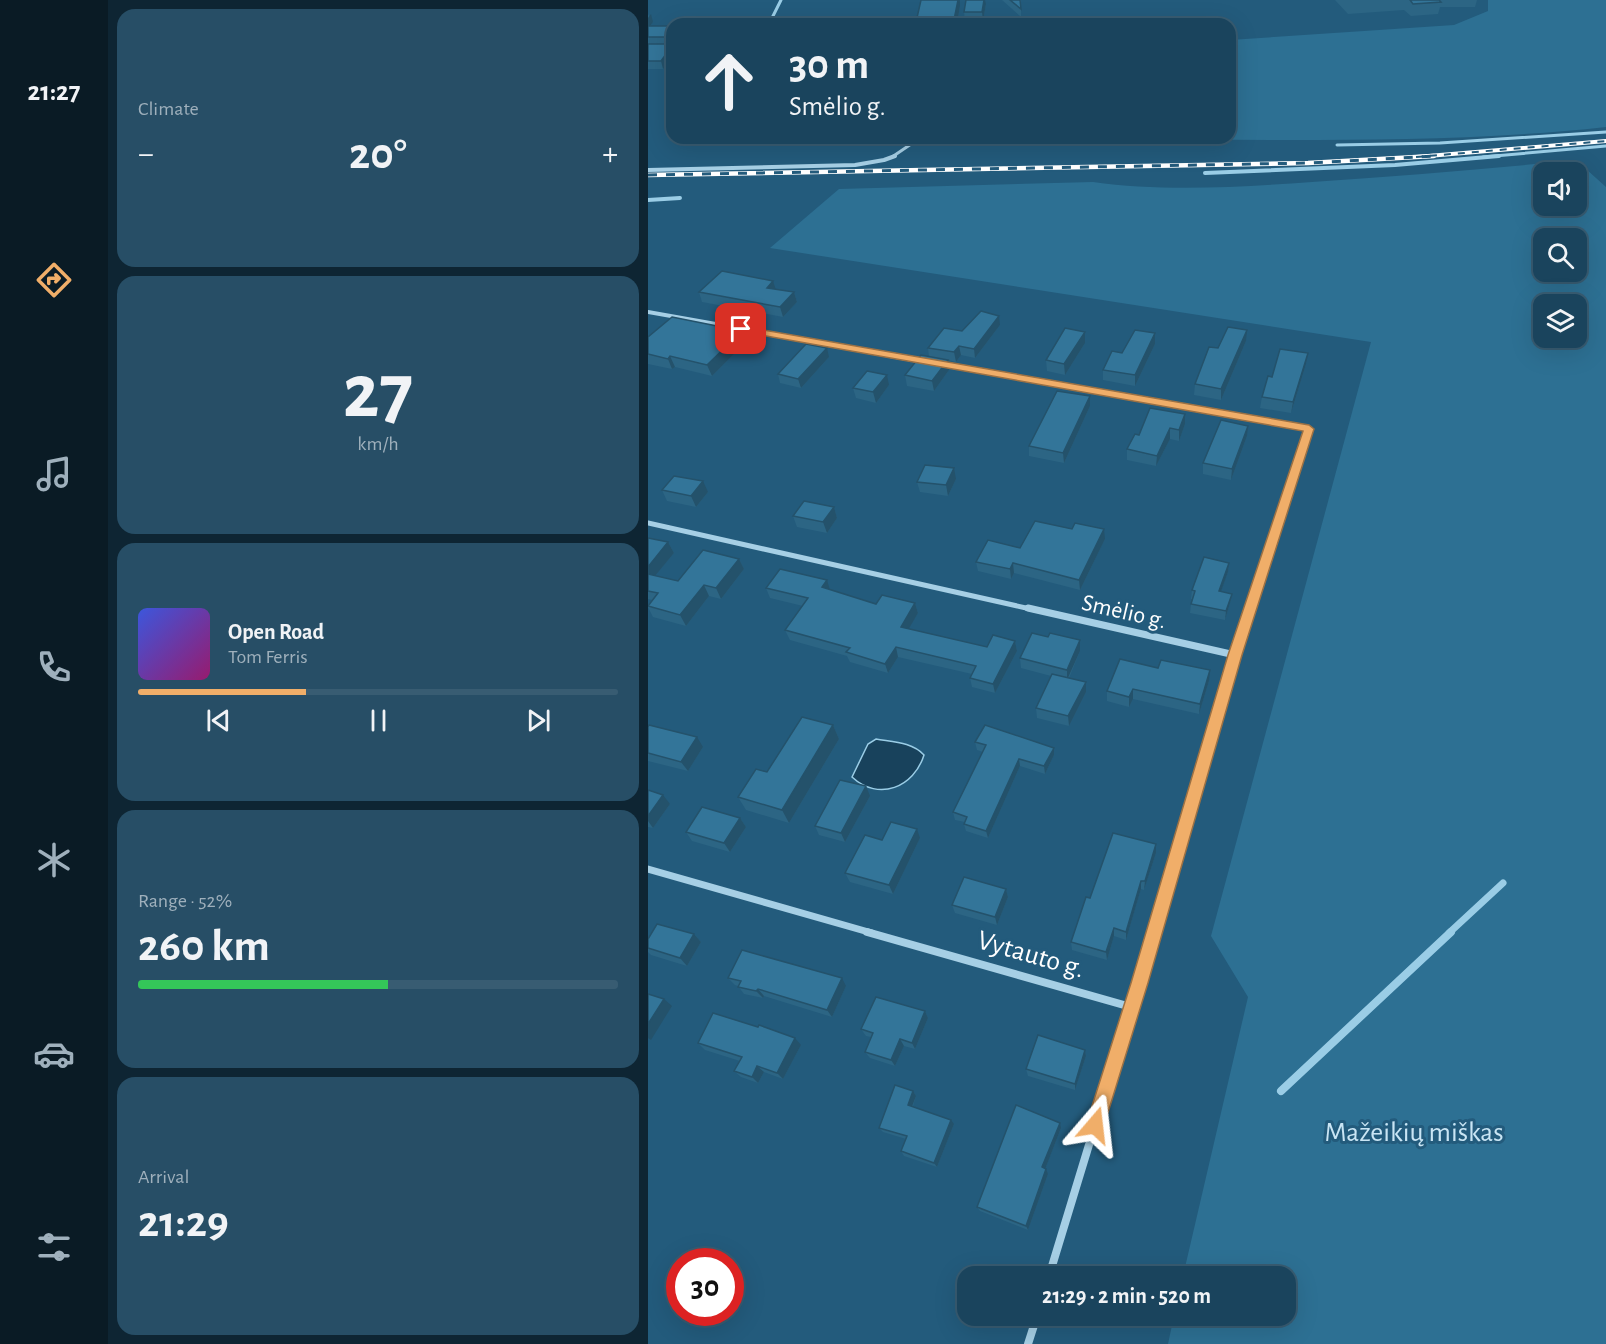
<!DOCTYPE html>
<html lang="en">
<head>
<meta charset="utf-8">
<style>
	:root { --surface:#1a445d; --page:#274e66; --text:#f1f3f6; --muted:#9fb0bc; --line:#385c72; --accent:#f0ae69 }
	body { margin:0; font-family:"Alegreya Sans",sans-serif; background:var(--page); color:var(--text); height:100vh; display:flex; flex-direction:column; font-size:22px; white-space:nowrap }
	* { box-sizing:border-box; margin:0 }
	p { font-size:20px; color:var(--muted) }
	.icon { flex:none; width:33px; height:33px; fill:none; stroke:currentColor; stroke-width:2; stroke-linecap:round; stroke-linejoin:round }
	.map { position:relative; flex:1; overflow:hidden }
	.details { display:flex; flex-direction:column; gap:9px; padding:9px; background:#0e2533; width:540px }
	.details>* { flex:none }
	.top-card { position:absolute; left:18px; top:18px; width:570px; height:126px; border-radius:18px; box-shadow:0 6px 24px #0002,0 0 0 2px var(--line); background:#1a445d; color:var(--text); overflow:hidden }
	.tools { position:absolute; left:885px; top:162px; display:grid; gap:12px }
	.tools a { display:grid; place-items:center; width:54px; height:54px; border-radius:12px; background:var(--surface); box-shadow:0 6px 24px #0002,0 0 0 2px var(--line); font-size:30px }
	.speed { position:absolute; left:18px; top:1248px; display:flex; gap:12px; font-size:30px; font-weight:700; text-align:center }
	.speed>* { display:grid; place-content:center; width:78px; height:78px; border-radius:50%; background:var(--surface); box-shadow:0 6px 24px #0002,0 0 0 2px var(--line); line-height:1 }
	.speed .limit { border:9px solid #d22; background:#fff; color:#111 }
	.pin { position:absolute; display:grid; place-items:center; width:51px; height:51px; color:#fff; margin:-26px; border-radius:12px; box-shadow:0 3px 9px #0006 }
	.me { position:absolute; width:66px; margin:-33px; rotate:17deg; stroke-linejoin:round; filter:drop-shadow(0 0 4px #0008) }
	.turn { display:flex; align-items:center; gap:21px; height:126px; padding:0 24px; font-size:27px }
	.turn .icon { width:78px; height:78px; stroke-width:2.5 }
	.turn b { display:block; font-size:42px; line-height:51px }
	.big { font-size:45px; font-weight:700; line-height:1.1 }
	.details .tile { flex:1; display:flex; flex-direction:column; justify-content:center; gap:9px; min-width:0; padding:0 21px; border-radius:18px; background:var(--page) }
	.details .dial { align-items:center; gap:0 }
	.dial b { font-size:78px; line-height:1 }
	.song { display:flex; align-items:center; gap:18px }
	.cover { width:72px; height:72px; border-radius:9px; background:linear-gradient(135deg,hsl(230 70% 55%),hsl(320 70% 35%)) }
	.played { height:6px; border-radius:3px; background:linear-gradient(90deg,var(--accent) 35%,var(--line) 35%) }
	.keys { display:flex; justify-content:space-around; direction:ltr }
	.heat { display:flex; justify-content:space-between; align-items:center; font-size:33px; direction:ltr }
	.charge { height:9px; border-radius:4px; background:linear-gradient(90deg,#34c759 52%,var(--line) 0) }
	.trip { position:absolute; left:309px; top:1266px; width:339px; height:60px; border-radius:18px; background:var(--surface); box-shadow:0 6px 24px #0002,0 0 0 2px var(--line); font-weight:700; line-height:60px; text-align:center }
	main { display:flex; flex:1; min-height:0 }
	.menu { display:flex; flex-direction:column; width:108px; justify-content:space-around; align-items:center; background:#0a1b25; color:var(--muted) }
	.menu .icon { width:42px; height:42px }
	.menu .active { color:var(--accent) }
	.menu b { font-size:27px; color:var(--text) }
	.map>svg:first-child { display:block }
	.green { fill:#2d7093; fill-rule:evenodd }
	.water { fill:#18425c; stroke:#9acde6; stroke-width:1.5 }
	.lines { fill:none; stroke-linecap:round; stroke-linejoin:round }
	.stream-far3 { stroke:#9acde6; stroke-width:3 }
	.stream-far2 { stroke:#9acde6; stroke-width:4 }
	.stream-far1 { stroke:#9acde6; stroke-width:7 }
	.stream { stroke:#9acde6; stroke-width:8 }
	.minor-far4 { stroke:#a6cfe5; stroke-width:3 }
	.minor-far3 { stroke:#a6cfe5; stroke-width:4 }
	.minor-far2 { stroke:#a6cfe5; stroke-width:5 }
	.minor-far1 { stroke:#a6cfe5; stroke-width:7 }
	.minor { stroke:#a6cfe5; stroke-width:8 }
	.rail-far1-casing { stroke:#fff; stroke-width:4 }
	.rail-casing { stroke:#fff; stroke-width:4.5 }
	.rail-far1 { stroke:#235b7c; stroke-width:2; stroke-dasharray:7; stroke-linecap:butt }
	.rail { stroke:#235b7c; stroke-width:3; stroke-dasharray:9; stroke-linecap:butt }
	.wall { fill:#2c6584 }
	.shaded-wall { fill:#24526b }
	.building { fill:#337599; stroke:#24526b; stroke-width:1.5 }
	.route { fill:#f0ae69; stroke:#9c7144; stroke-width:1.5 }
	.labels { text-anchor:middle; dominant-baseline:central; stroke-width:6; stroke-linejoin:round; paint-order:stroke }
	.street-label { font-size:24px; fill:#fff; stroke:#235b7c }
	.near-street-label { font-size:28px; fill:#fff; stroke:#235b7c }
	.near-park-label { font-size:28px; fill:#c9e5f4; stroke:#235b7c }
</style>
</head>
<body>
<main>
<nav class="menu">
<b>21:27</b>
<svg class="icon active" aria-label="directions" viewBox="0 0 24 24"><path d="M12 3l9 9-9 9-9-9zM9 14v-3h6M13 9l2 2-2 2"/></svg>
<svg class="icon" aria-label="music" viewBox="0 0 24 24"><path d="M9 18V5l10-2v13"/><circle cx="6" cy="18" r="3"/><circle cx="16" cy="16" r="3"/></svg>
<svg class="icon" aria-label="phone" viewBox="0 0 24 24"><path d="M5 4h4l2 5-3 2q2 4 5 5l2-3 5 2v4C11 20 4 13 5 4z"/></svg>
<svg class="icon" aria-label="climate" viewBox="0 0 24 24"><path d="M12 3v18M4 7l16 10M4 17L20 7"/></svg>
<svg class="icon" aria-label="car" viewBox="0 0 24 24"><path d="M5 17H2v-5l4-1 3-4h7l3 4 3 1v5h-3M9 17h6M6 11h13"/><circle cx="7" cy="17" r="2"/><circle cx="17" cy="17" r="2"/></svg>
<svg class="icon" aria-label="filters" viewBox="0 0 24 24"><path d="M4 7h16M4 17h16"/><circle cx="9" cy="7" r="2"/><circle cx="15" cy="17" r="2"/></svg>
</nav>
<section class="details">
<div class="tile"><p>Climate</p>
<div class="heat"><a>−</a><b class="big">20°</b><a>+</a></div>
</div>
<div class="tile dial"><b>27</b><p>km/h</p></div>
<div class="tile">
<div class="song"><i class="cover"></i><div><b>Open Road</b><p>Tom Ferris</p></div></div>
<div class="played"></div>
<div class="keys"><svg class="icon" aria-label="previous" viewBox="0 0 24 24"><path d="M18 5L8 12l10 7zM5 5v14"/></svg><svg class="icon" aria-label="pause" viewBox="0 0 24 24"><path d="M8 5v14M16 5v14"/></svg><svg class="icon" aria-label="next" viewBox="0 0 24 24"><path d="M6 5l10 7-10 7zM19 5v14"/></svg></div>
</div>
<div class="tile"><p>Range · 52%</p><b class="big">260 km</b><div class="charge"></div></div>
<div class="tile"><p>Arrival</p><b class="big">21:29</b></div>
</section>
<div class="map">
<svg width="958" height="1344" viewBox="0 0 958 1344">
	<rect width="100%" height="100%" fill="#235b7c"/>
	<g class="green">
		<path d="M840,0H958V127C804,144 647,139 493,140L491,138H582V40L806,25L840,11Z"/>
		<path d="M928,160L958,187V1344H520L526,1316H638V1276H535L600,997L563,936L723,342L122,248L191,189L445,182C515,192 593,187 664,182C752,176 840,169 928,160ZM896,172H928V206H896ZM896,238H928V272H896ZM896,304H928V338H896Z"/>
	</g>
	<path class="water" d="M228,739C245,742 264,742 276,755C266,787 231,802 204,777L220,744Z"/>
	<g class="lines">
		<g class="stream-far3">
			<path d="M121,24L133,0"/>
			<path d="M689,145L792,143L958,132"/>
			<path d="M835,157L958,146"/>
		</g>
		<g class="stream-far2">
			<path d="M557,173L747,165L851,156"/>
			<path d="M0,200L32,198"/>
		</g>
		<path class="stream-far1" d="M801,933L855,883"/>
		<path class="stream" d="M633,1091L803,932"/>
		<path class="minor-far4" d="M244,157L272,138"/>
		<g class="minor-far3">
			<path d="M0,170L207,165L236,160L247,156"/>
			<path d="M0,312L248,356"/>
		</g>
		<g class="minor-far2">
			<path d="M239,355L274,361"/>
			<path d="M293,364L661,429L602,610"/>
			<path d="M0,523L387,610"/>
		</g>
		<g class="minor-far1">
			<path d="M380,608L587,655L505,933"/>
			<path d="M587,655L602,608"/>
			<path d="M0,869L224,933"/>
		</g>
		<g class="minor">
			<path d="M219,932L483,1007L401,1276"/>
			<path d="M483,1007L505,932"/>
			<path d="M380,1344L389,1316"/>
		</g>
		<g class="rail-far1-casing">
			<path id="rail-far1" d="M768,157L958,141"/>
		</g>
		<g class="rail-casing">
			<path id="rail" d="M0,175L660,163L786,156"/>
		</g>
		<use href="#rail-far1" class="rail-far1"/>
		<use href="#rail" class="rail"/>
	</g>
	<g class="wall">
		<path d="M273,0H312V6L309,24H268V22Z"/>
		<path d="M354,0H373V17Z"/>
		<path d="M687,0H829L827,7H792L790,14L763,16L756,10L700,14Z"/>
		<path d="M338,4L335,21H317L316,12Z"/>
		<path d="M0,14L5,22L2,26H24V58L15,69H0Z"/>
		<path d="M128,289L146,292L149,302L135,317L54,302L51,292Z"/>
		<path d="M352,325L327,358L313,355L308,362L300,360L301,370L286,391L259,386L257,375L281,357L280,348L314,331Z"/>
		<path d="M0,337L98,342L64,376L27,367L24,369L0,364Z"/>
		<path d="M598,341L573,400L546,395L547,384L570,348Z"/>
		<path d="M437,343L417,375L399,371L398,360Z"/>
		<path d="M507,344L487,386L455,380V370L474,353Z"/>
		<path d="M660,353L658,364L643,413L612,408L614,397L624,377Z"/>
		<path d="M181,357L153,388L132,383L130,374Z"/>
		<path d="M241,385L228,403L208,398L205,388Z"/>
		<path d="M442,396V406L416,463L381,456V446Z"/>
		<path d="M537,424L531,441L522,439L508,466L479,460V449L491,435Z"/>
		<path d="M599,436L583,480L555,474V463Z"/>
		<path d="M308,479L300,496L272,492L269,482Z"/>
		<path d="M14,490L60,492L48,507L19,501Z"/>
		<path d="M186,507L189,518L179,533L149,527L145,516Z"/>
		<path d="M0,538L20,542L26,553L7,575L30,581L91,559L96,569L73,599L61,596L38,626L5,617L0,607V605L4,600L0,599Z"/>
		<path d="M457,539L432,590L366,573L363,579L330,571L328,562L372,548Z"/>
		<path d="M581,563L580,572L573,591L584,594L582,603L577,620L542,613L543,604L544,599H543L544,590Z"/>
		<path d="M118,588L182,590L228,604L267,603L270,613L260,629L339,647L367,641L369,651L347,693L324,687L322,678L324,674L250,657L240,673L202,662L199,656L142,640L137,630L155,606L122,598Z"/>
		<path d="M432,640V651L421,678L438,692L421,726L389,718L388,708L403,676L373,668L372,658Z"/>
		<path d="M510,668L561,681L551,714L485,699L481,707L459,701V691Z"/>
		<path d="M185,725L191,739L141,823L98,810L90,797L119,772Z"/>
		<path d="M0,727L55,747L40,771L0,761Z"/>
		<path d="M327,742L406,755L397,774L372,766L340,838L318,831L316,824L317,822L307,820L305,812L335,752L329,750Z"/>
		<path d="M0,790L22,804L5,828L0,827Z"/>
		<path d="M222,796L197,842L171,835L167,826Z"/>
		<path d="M92,818L98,827L82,852L44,841L38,832Z"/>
		<path d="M272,838L245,894L202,882L197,873L234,840Z"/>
		<path d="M508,853L496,890L493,889L478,940L466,936L459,960L424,950L423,942L442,898Z"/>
		<path d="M358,889L360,897L349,925L307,913L304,905Z"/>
		<path d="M46,934L53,942L39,966L3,955L0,952V948Z"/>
		<path d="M80,978L198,986L184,1017L116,996L115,998L96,994L90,986L87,985Z"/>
		<path d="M277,1011L280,1018L267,1049L256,1046L247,1066L222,1058L217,1052L223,1037L218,1036L213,1029Z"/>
		<path d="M50,1043L153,1045L135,1079L116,1072L110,1083L93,1077L86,1071L92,1061L57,1050Z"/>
		<path d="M437,1050L438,1056L427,1090L380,1076L378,1069Z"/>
		<path d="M265,1091L268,1096L265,1106L306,1124L289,1167L256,1156L253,1151L258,1139L235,1132L231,1128Z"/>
		<path d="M413,1128L397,1169L400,1174L380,1230L332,1211L329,1207Z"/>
	</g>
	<g class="shaded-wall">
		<path d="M310,0H312V6L309,24H306V20Z"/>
		<path d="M336,0H337L338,4L335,21L334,12Z"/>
		<path d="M3,14L5,22L0,29V18Z"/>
		<path d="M24,46V58L15,69L13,61Z"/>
		<path d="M125,281L128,290L119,288Z"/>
		<path d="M146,292L149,302L135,317L132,307Z"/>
		<path d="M351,316L352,325L327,358L326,349Z"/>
		<path d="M599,330L598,341L573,400V389Z"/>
		<path d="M94,331L98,342L64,376L59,365Z"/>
		<path d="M437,332V343L417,375L416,364Z"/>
		<path d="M507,333V344L487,386V375Z"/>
		<path d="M311,346L313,355L308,362L306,352Z"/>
		<path d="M179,348L181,357L153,388L150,379Z"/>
		<path d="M660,353L658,364L643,413L645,402Z"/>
		<path d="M22,356L27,367L24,369L20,359Z"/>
		<path d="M300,360L301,370L286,391L284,381Z"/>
		<path d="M239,375L241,385L228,403L225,392Z"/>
		<path d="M442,396V406L416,463L415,453Z"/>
		<path d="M537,414V424L531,441V430Z"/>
		<path d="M600,426L599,436L583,480L584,469Z"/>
		<path d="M522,428V439L508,466L509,456Z"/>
		<path d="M306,468L308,479L300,496L298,485Z"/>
		<path d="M55,481L60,492L48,507L43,496Z"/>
		<path d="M186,507L189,518L179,533L175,522Z"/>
		<path d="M456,529L457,539L432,590L431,580Z"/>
		<path d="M20,542L26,553L1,583L0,580V567Z"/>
		<path d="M91,559L96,569L73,599L68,588Z"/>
		<path d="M365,563L366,573L363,579L362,569Z"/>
		<path d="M581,563L580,572L570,600L571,591Z"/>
		<path d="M179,580L182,590L174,587Z"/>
		<path d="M56,585L61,596L38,626L32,615Z"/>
		<path d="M584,594L582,603L577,620L578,611Z"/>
		<path d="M267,603L270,613L256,637L253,627Z"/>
		<path d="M432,640V651L419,680V670Z"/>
		<path d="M367,641L369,651L347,693L345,684Z"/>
		<path d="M248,647L250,657L240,673L237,664Z"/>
		<path d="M562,670L561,681L551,714L552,704Z"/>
		<path d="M438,682V692L421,726L420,716Z"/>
		<path d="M485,689V699L481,707V697Z"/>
		<path d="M185,725L191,739L141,823L134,810Z"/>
		<path d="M49,737L55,747L40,771L33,762Z"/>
		<path d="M406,748V755L397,774L396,766Z"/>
		<path d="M371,759L372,766L340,838L338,831Z"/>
		<path d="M218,786L222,796L197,842L193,833Z"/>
		<path d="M15,795L22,804L5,828L0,821V816Z"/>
		<path d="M92,818L98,827L82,852L76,843Z"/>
		<path d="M269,829L272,838L245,894L241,885Z"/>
		<path d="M508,844V853L496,890L497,881Z"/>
		<path d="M493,881V889L478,940V932Z"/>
		<path d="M358,889L360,897L349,925L347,917Z"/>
		<path d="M466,928V936L459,960L458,952Z"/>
		<path d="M46,934L53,942L39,966L32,958Z"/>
		<path d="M194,978L198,986L184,1017L179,1010Z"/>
		<path d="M110,989L116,996L115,998L108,991Z"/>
		<path d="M16,999L24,1006L3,1040L0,1038V1024Z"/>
		<path d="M277,1011L280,1018L267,1049L264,1043Z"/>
		<path d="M147,1038L153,1045L135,1079L129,1073Z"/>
		<path d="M252,1039L256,1046L247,1066L243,1060Z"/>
		<path d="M437,1050L438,1056L427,1090V1084Z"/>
		<path d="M109,1066L116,1072L110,1083L104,1077Z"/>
		<path d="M265,1091L268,1096L263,1109L260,1105Z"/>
		<path d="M303,1120L306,1124L289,1167L286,1163Z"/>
		<path d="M412,1123L413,1128L396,1172L394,1167Z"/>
		<path d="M398,1169L400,1174L380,1230L378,1226Z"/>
	</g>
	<g class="building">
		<path d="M273,0H310L306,20H300V24H273V22H268Z"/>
		<path d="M318,0H336L334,12H316Z"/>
		<path d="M362,0H372L373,9Z"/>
		<path d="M762,0H791L793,2L765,4Z"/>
		<path d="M0,26H24V39L21,37H0Z"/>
		<path d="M24,40V46L13,61H0V44H21Z"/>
		<path d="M74,271L125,281L119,288L146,292L132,307L51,292Z"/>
		<path d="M333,311L351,316L326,349L311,346L306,352L280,348L296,328L314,331Z"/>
		<path d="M24,317L94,331L59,365L22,356L20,359L0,354V337Z"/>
		<path d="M580,327L599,330L573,389L547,384L561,347L570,348Z"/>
		<path d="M417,328L437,332L416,364L398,360Z"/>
		<path d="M487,330L507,333L487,375L455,370L464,351L474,353Z"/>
		<path d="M158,344L179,348L150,379L130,374Z"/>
		<path d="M632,349L660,353L645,402L614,397L620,376L624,377Z"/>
		<path d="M273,355L300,360L284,381L257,375Z"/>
		<path d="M219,371L239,375L225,392L205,388Z"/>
		<path d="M409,391L442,396L415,453L381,446Z"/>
		<path d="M502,408L537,414L531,430L522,428L509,456L479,449L487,434L491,435Z"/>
		<path d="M573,420L600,426L584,469L555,463Z"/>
		<path d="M277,465L306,468L298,485L269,482Z"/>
		<path d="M26,476L55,481L43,496L14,490Z"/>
		<path d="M156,501L186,507L175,522L145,516Z"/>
		<path d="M387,521L424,529L427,523L456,529L431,580L365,563L362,569L328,562L340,540L372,548Z"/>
		<path d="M0,538L20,542L0,567Z"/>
		<path d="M55,550L91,559L68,588L56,585L32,615L0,606L10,593L0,591V574L30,581Z"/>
		<path d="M556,557L581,563L571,591L584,594L578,611L543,604L547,591L544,590Z"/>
		<path d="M132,569L179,580L174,587L228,604L234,595L267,603L253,627L339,647L345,635L367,641L345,684L322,678L328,666L248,647L237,664L198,652L202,648L137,630L160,598L118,588Z"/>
		<path d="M384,633L400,637L402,633L432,640L419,670L372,658Z"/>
		<path d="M472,659L510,668L513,660L562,670L552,704L485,689L481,697L459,691Z"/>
		<path d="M404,674L438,682L420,716L388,708Z"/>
		<path d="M154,717L185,725L134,810L90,797L108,769L119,772Z"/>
		<path d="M1,725L49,737L33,762L0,753V727Z"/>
		<path d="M337,725L406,748L396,766L371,759L338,831L316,824L319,817L305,812L338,745L327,742Z"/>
		<path d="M192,780L218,786L193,833L167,826Z"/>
		<path d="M0,790L15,795L0,816Z"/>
		<path d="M54,807L92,818L76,843L38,832Z"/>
		<path d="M243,822L269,829L241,885L197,873L217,835L234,840Z"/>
		<path d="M465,833L508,844L497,881H493L478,932L466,928L458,952L423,942L438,897L442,898Z"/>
		<path d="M316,877L358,889L347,917L304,905Z"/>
		<path d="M9,924L46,934L32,958L0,948V939Z"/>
		<path d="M94,950L194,978L179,1010L110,989L108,991L90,987L93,981L80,978Z"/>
		<path d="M0,994L16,999L0,1024Z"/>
		<path d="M228,997L277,1011L264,1043L252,1039L243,1060L217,1052L225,1033L213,1029Z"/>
		<path d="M65,1013L110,1027L111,1025L147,1038L129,1073L109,1066L104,1077L86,1071L94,1057L50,1043Z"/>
		<path d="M390,1035L437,1050L427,1084L378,1069Z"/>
		<path d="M247,1085L265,1091L260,1105L303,1120L286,1163L253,1151L259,1136L231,1128Z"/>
		<path d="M368,1105L412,1123L394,1167L398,1169L378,1226L329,1207Z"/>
	</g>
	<path class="route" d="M93,326L661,425L666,429L594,655L500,983L454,1132L447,1135L441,1132L438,1125L483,983L580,655L655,431L90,331V327Z"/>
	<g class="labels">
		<g class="street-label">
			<text transform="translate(476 612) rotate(13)">Smėlio g.</text>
		</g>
		<g class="near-street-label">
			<text transform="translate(383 955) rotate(16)">Vytauto g.</text>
		</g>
		<g class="near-park-label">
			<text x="766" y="1133">Mažeikių miškas</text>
		</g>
	</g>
</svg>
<div class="tools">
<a><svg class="icon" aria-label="sound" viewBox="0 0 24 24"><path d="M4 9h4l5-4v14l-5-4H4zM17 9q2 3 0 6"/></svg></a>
<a><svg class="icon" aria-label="search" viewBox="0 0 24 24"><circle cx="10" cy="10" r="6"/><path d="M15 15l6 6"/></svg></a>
<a><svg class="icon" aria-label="layers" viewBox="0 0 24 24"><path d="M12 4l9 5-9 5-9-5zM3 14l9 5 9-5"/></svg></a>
</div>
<div class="speed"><div class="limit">30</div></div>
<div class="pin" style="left:93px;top:329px;background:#d93025"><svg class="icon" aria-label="arrive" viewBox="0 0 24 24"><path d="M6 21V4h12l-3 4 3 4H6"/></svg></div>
<svg class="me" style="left:447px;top:1125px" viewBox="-20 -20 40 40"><path d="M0-17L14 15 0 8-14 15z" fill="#f0ae69" stroke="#fff" stroke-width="4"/></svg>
<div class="trip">21:29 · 2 min · 520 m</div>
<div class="top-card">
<div class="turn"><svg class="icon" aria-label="ahead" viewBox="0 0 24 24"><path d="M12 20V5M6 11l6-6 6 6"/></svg><div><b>30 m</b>Smėlio g.</div></div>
</div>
</div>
</main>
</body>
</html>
